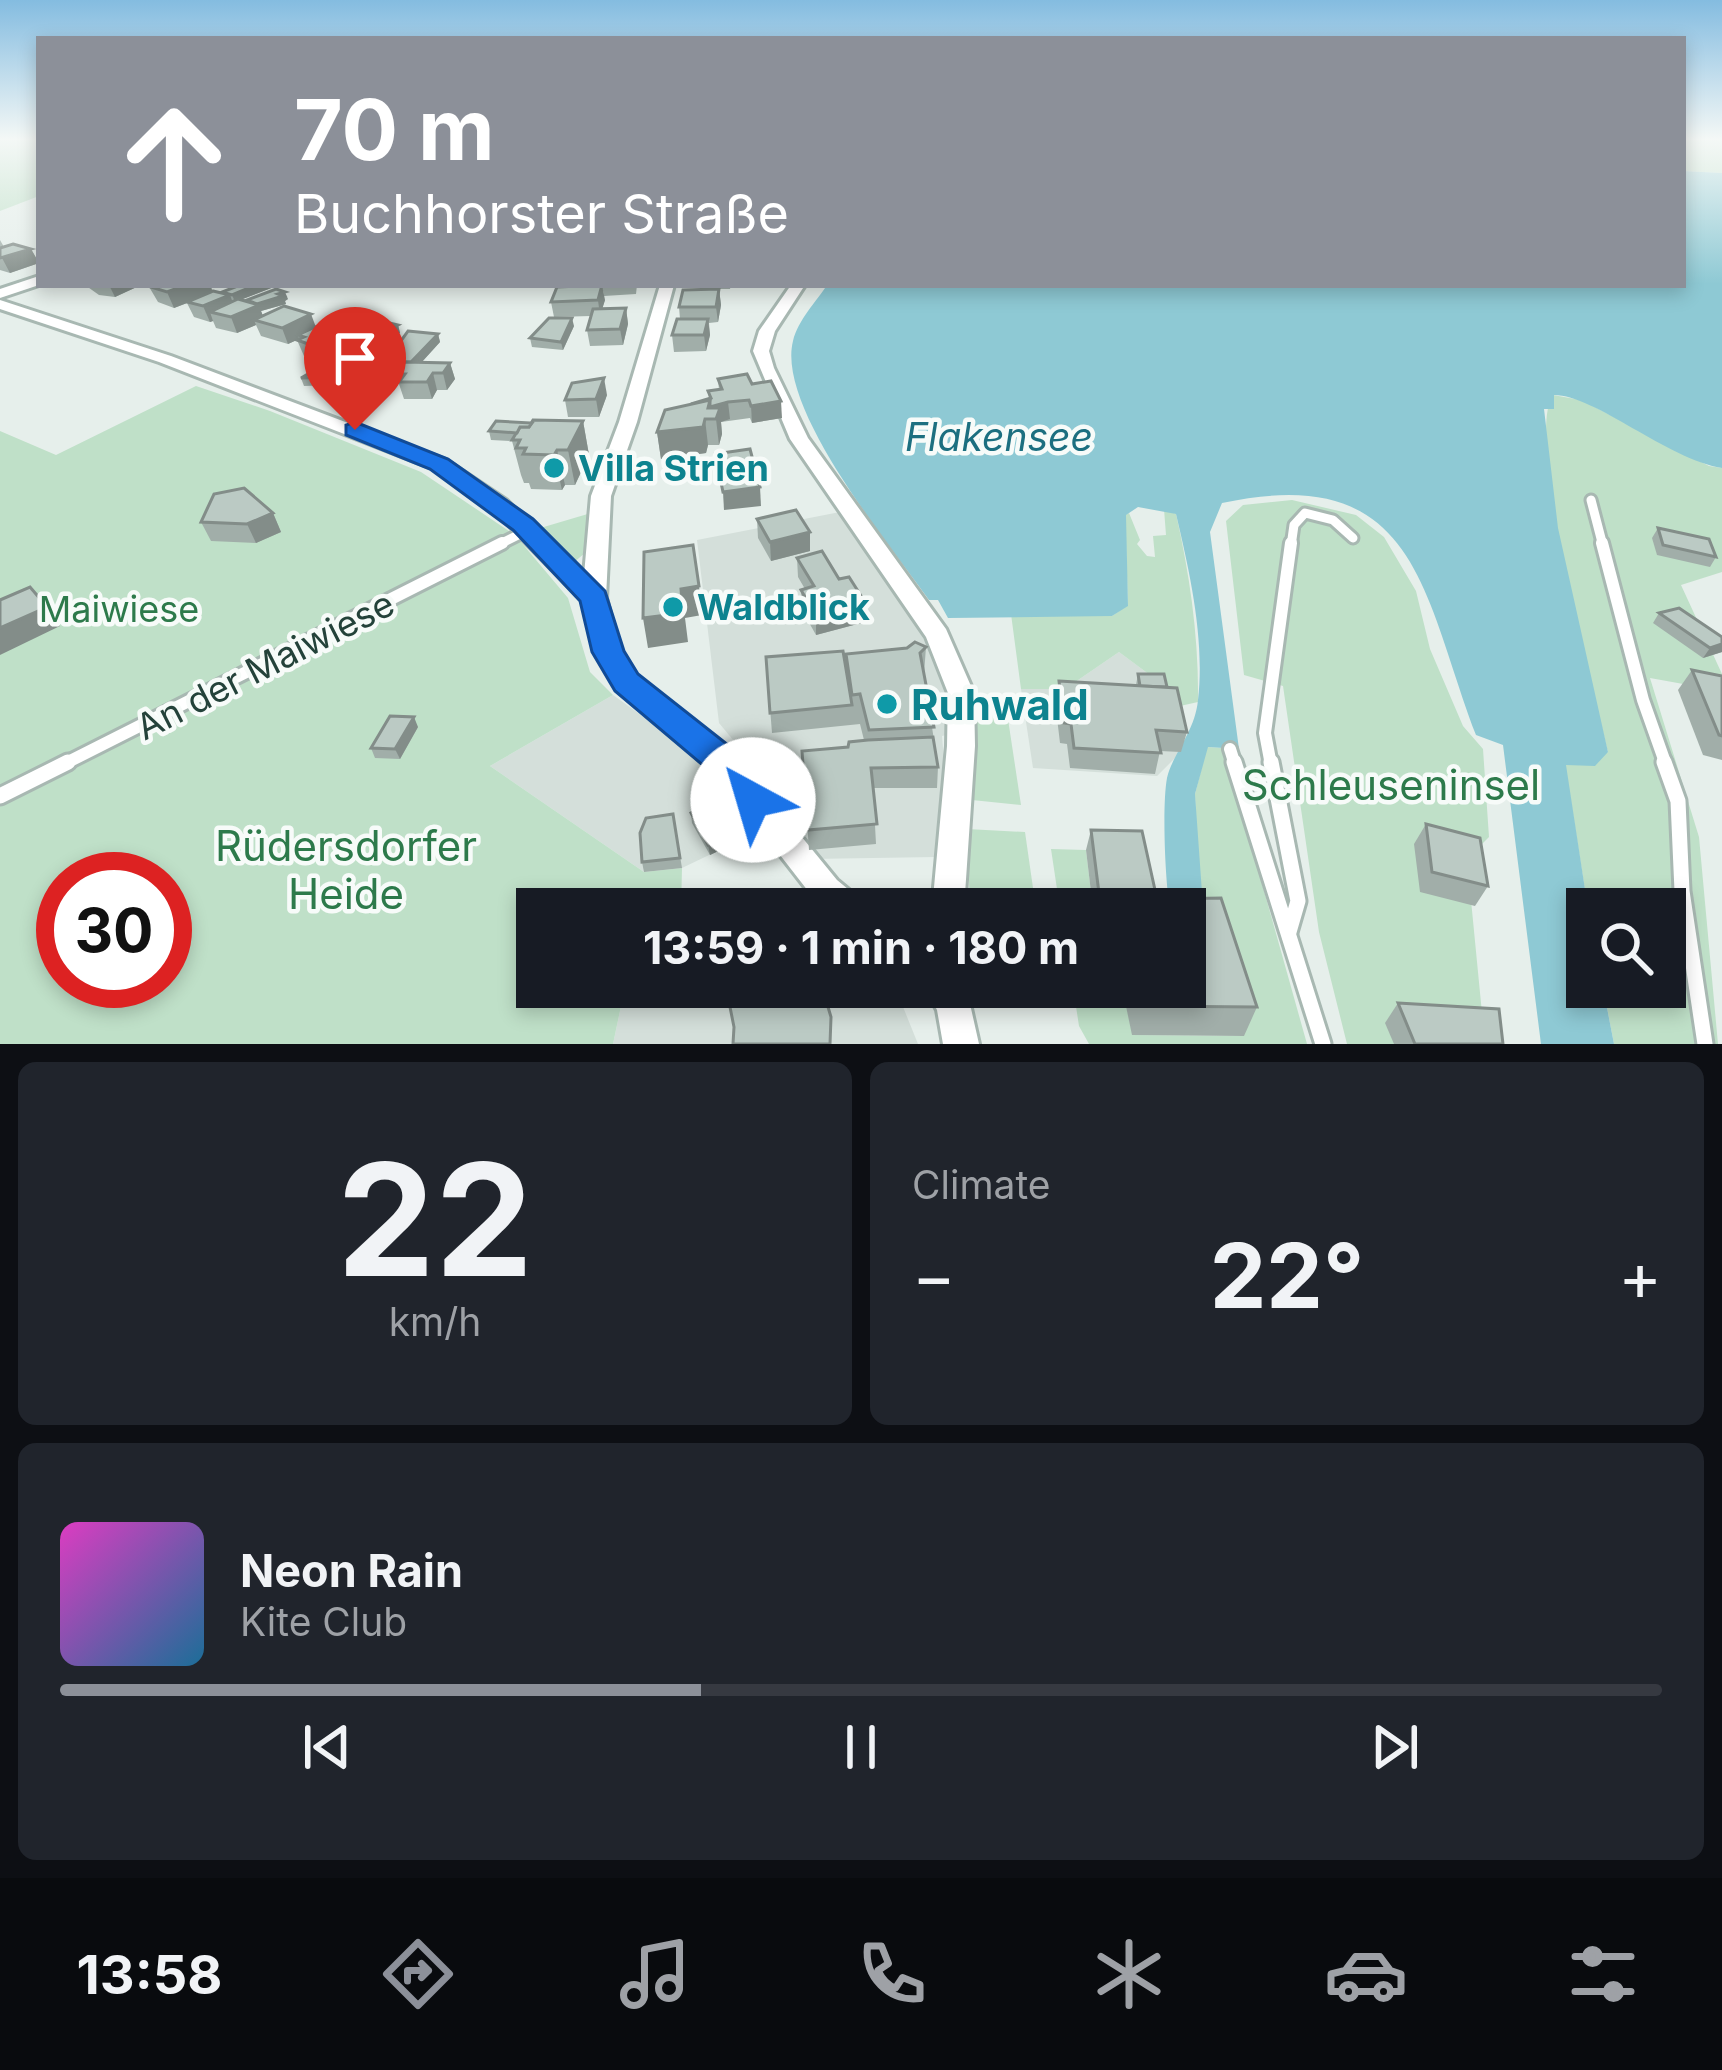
<!DOCTYPE html>
<html lang="en">
<head>
<meta charset="utf-8">
<style>
	:root { --surface:#171b24; --page:#20242c; --text:#f1f3f6; --muted:#9ea1a6; --line:#363941; --accent:#8c9099 }
	body { margin:0; font-family:Inter,sans-serif; background:var(--page); color:var(--text); height:100vh; display:flex; flex-direction:column; font-size:45px; white-space:nowrap }
	* { box-sizing:border-box; margin:0 }
	p { font-size:39px; color:var(--muted) }
	.icon { flex:none; width:66px; height:66px; fill:none; stroke:currentColor; stroke-width:2; stroke-linecap:round; stroke-linejoin:round }
	.map { position:relative; height:1044px; overflow:hidden }
	.side { display:flex; flex-direction:column; gap:18px; padding:18px; background:#0d0f14; flex:1 }
	.side>* { flex:none }
	.hud { position:absolute; left:36px; top:36px; width:1650px; height:252px; border-radius:0px; box-shadow:0 6px 18px #0003; background:#8c9099; color:#fff; overflow:hidden }
	.fabs { position:absolute; left:1566px; top:888px; display:grid; gap:24px }
	.fabs a { display:grid; place-items:center; width:120px; height:120px; border-radius:0px; background:var(--surface); box-shadow:0 6px 18px #0003; font-size:60px }
	.speed { position:absolute; left:36px; top:852px; display:flex; gap:24px; font-size:60px; font-weight:700; text-align:center }
	.speed>* { display:grid; place-content:center; width:156px; height:156px; border-radius:50%; background:var(--surface); box-shadow:0 6px 18px #0003; line-height:1 }
	.speed .limit { border:18px solid #d22; background:#fff; color:#111 }
	.pin { position:absolute; display:grid; place-items:center; width:102px; height:102px; color:#fff; margin:-123px -51px; border-radius:50% 50% 50% 0; rotate:-45deg; box-shadow:0 0 12px #0007 }
	.pin .icon { rotate:45deg }
	.me { position:absolute; width:132px; margin:-66px; rotate:321deg; stroke-linejoin:round; filter:drop-shadow(0 0 9px #0008) }
	.turn { display:flex; align-items:center; gap:42px; height:252px; padding:0 60px; font-size:54px }
	.turn .icon { width:156px; height:156px; stroke-width:2.5 }
	.turn b { display:block; font-size:84px; line-height:102px }
	.big { font-size:90px; font-weight:700; line-height:1.1 }
	.side .widget { flex:1; display:flex; flex-direction:column; justify-content:center; gap:18px; min-width:0; padding:0 42px; border-radius:18px; background:var(--page) }
	.side .dial { align-items:center; gap:0 }
	.dial b { font-size:156px; line-height:1 }
	.song { display:flex; align-items:center; gap:36px }
	.cover { width:144px; height:144px; border-radius:18px; background:linear-gradient(135deg,hsl(310 70% 55%),hsl(200 70% 35%)) }
	.played { height:12px; border-radius:6px; background:linear-gradient(90deg,var(--accent) 40%,var(--line) 40%) }
	.keys { display:flex; justify-content:space-around; direction:ltr }
	.heat { display:flex; justify-content:space-between; align-items:center; font-size:66px; direction:ltr }
	.side .tiles { flex:1; display:grid; gap:18px; grid-template-columns:1fr 1fr }
	.widget:last-child { grid-column:span 2 }
	.trip { position:absolute; left:516px; top:888px; width:690px; height:120px; border-radius:0px; background:var(--surface); box-shadow:0 6px 18px #0003; font-weight:700; line-height:120px; text-align:center }
	.tab-bar { display:flex; height:192px; justify-content:space-around; align-items:center; background:#090b0e; color:var(--muted) }
	.tab-bar .icon { width:84px; height:84px }
	.tab-bar .active { color:var(--accent) }
	.tab-bar b { font-size:54px; color:var(--text) }
	.map>svg:first-child { display:block }
	.built { fill:#d4dfda }
	.green { fill:#bfe0c8; fill-rule:evenodd }
	.water { fill:#8ec9d4 }
	.lines { fill:none; stroke-linecap:round; stroke-linejoin:round }
	.lane-far2-casing { stroke:#a8b8b2; stroke-width:15 }
	.lane-far1-casing { stroke:#a8b8b2; stroke-width:18 }
	.lane-casing { stroke:#a8b8b2; stroke-width:21 }
	.street-casing { stroke:#a8b8b2; stroke-width:6 }
	.lane-far2 { stroke:#fff; stroke-width:9 }
	.lane-far1 { stroke:#fff; stroke-width:12 }
	.lane { stroke:#fff; stroke-width:15 }
	.street { fill:#fff; fill-rule:evenodd }
	.wall { fill:#a1aea9 }
	.shaded-wall { fill:#838d89 }
	.building { fill:#bbcac4; stroke:#838d89; stroke-width:3 }
	.route { fill:#1a73e8; stroke:#114b97; stroke-width:3 }
	.culture-dot { fill:#0f9aa8; stroke:#f7fbf9; stroke-width:4.5 }
	.labels { text-anchor:middle; dominant-baseline:central; stroke-width:9; stroke-linejoin:round; paint-order:stroke }
	.culture-label { font-size:36px; font-weight:bold; fill:#0d838f; stroke:#f7fbf9; text-anchor:start }
	.park-label { font-size:36px; fill:#2d7a4b; stroke:#f7fbf9 }
	.street-label { font-size:36px; fill:#24423a; stroke:#f7fbf9 }
	.water-label { font-size:39px; font-style:italic; fill:#1c6f80; stroke:#f7fbf9 }
	.near-culture-label { font-size:42px; font-weight:bold; fill:#0d838f; stroke:#f7fbf9; text-anchor:start }
	.near-park-label { font-size:42px; fill:#2d7a4b; stroke:#f7fbf9 }
</style>
</head>
<body>
<div class="map">
<svg width="1722" height="1044" viewBox="0 0 1722 1044">
	<rect width="100%" height="100%" fill="#e6efeb"/>
	<g class="built">
		<path d="M840,512L900,598L947,680L951,734L942,736L947,796L936,857L810,859L759,771L719,723L697,540Z"/>
		<path d="M1119,652L1162,684L1181,752L1157,776L1033,768L1021,689H1065Z"/>
		<path d="M613,695L666,733L732,792L757,832L682,868L644,872L490,766Z"/>
		<path d="M661,987H895L918,1044H613L624,992Z"/>
	</g>
	<g class="green">
		<path d="M0,138H39V196L0,211Z"/>
		<path d="M1683,138H1722V173L1683,171Z"/>
		<path d="M196,386L270,411L421,472L515,535L568,598L590,672L613,695L490,766L644,872L682,868L681,909H537V987H661L624,992L613,1044H0V431L56,455ZM63,879H165V981H63Z"/>
		<path d="M1553,395L1581,400L1709,466L1722,468V572L1681,585L1722,674V691L1650,678L1699,837L1718,1044H1614L1603,987H1665V909H1588L1565,764L1608,752C1594,690 1524,437 1553,395Z"/>
		<path d="M1292,500L1356,515L1384,537L1416,591L1430,649L1463,726L1483,749L1489,837L1467,859L1485,1044H1347L1319,932L1283,686L1244,675L1226,521L1243,505Z"/>
		<path d="M1164,509L1176,514C1190,576 1199,639 1198,702L1171,708L1162,684L1119,652L1065,689H1021L1011,614L1112,616L1128,605L1125,515L1129,513L1140,540L1137,544L1147,556L1155,557L1153,536L1166,535Z"/>
		<path d="M591,513L585,553L573,563L537,529Z"/>
		<path d="M977,704L1006,706L1021,805L972,800Z"/>
		<path d="M1207,747L1224,748L1307,1044H1089L1079,1026L1073,987H1122L1133,1035L1243,1036L1189,926L1197,852L1195,794Z"/>
		<path d="M967,829L1025,832L1036,909H970Z"/>
		<path d="M1051,849L1086,850L1093,909H1060Z"/>
	</g>
	<path class="water" d="M1683,171L1722,173V468C1667,459 1595,395 1554,395V409H1544L1558,528L1608,752L1595,766L1566,765L1588,909L1587,987H1603L1614,1044H1541L1503,745L1476,735C1422,593 1418,461 1222,503L1210,532L1239,749L1208,747L1195,794L1204,921L1185,909H1170C1165,881 1162,805 1167,778C1172,755 1195,732 1198,700C1205,640 1190,573 1176,514L1138,507L1126,515L1128,606L1112,616L948,618L938,600H929C890,545 776,408 793,341C798,320 816,302 827,285H1683Z"/>
	<g class="lines">
		<g class="lane-far2-casing">
			<g id="lane-far2">
				<path d="M1591,500L1603,546"/>
				<path d="M496,546L528,530"/>
				<path d="M1291,546L1294,525L1305,513L1333,520L1353,538"/>
			</g>
		</g>
		<g class="lane-far1-casing">
			<g id="lane-far1">
				<path d="M1602,543L1643,700L1666,765"/>
				<path d="M1230,749L1235,765"/>
				<path d="M62,765L502,543"/>
				<path d="M1271,765L1265,733L1291,543"/>
			</g>
		</g>
		<g class="lane-casing">
			<g id="lane">
				<path d="M1234,762L1323,1044"/>
				<path d="M1271,762L1298,901L1289,932"/>
				<path d="M1664,762L1678,801L1682,891L1705,1044"/>
				<path d="M0,796L68,762"/>
			</g>
		</g>
		<g class="street-casing">
			<g id="street">
				<path d="M39,276V285L0,298V289Z"/>
				<path d="M660,285H674L637,422L611,496L606,598L620,651L636,675L734,754L837,880L860,899L865,909H826L815,900L714,770L618,689L596,652L583,601L492,508L432,468L159,362L0,309V300L171,356L446,460L506,500L584,575L591,496L619,422Z"/>
				<path d="M791,285H805L775,331L769,351L774,368L808,438L946,629L974,693L975,746L964,909H932L947,746L948,693L926,637L790,439L753,351L759,331Z"/>
				<path d="M925,987H962L970,1004L979,1044H943L937,1010Z"/>
			</g>
		</g>
		<use href="#lane-far2" class="lane-far2"/>
		<use href="#lane-far1" class="lane-far1"/>
		<use href="#lane" class="lane"/>
		<use href="#street" class="street"/>
	</g>
	<g class="wall">
		<path d="M0,240L4,247L31,249L39,263L10,273L0,270Z"/>
		<path d="M85,285H141L115,297L99,295Z"/>
		<path d="M148,285H210L213,291L223,294L240,285H279L240,300L247,302L288,299L285,301L286,304L261,311L263,316L316,327L354,331L359,347L340,356L357,366L379,363L384,380L379,382L381,390L359,402L340,394L336,385L304,386L301,378L332,360L317,361L304,356L297,340L299,339L288,344L261,336L256,325L237,333L216,328L213,321L210,322L194,317L187,303L174,308L158,302Z"/>
		<path d="M602,285H637L636,294L604,296Z"/>
		<path d="M702,285H731L730,289H702Z"/>
		<path d="M719,289L721,305L718,322L709,323L710,335L706,351L674,352L672,335L680,319L679,307Z"/>
		<path d="M605,300L602,309L626,308L628,324L623,345L590,346L587,330L591,316L554,317L551,302Z"/>
		<path d="M398,325L400,333L381,343L363,338L361,330Z"/>
		<path d="M574,326L563,350L532,347L530,338Z"/>
		<path d="M438,334L440,342L421,363H450L455,379L447,390H437L432,399H404L396,375H384L382,367Z"/>
		<path d="M718,379L752,384L782,418L752,423L750,418L721,422L722,434L719,445H708L706,453L661,459L657,432L709,399L708,391L719,390Z"/>
		<path d="M607,395L599,417H568L565,400Z"/>
		<path d="M583,421L589,455L575,485H565L562,490L531,489L529,483H524L521,475L512,441L491,440L489,431L532,423Z"/>
		<path d="M273,513L281,532L256,543L211,541L201,522Z"/>
		<path d="M757,519L810,551L771,561L758,538Z"/>
		<path d="M1658,528L1716,557L1710,567L1657,555L1652,538Z"/>
		<path d="M797,558L839,579L865,602V622L816,635L802,610L801,590L805,589L798,577Z"/>
		<path d="M1659,613L1722,637V652L1703,658L1653,623Z"/>
		<path d="M926,647L924,674L938,767L937,788H873L876,844L809,850L802,751L848,747L864,740L860,724L772,733L766,657L846,666V654Z"/>
		<path d="M1692,670L1722,676V760L1703,755L1678,690Z"/>
		<path d="M1138,674L1167,687L1187,732L1181,752L1160,751L1155,774L1070,768L1067,744L1060,743L1055,701L1059,681L1136,685Z"/>
		<path d="M418,727L400,759L375,758L371,748Z"/>
		<path d="M691,813L753,834L710,855L692,823Z"/>
		<path d="M673,814L682,868L644,872L642,862Z"/>
		<path d="M1426,824L1488,886L1475,906L1420,892L1414,844Z"/>
		<path d="M1091,830L1142,831L1157,899L1221,898L1257,1007L1244,1036L1132,1035L1122,987H1185V909H1093L1086,850Z"/>
		<path d="M674,987H726L697,995Z"/>
		<path d="M1398,1003L1503,1044H1394L1385,1023Z"/>
	</g>
	<g class="shaded-wall">
		<path d="M31,249L39,263L10,273L2,258Z"/>
		<path d="M109,285H141L115,297Z"/>
		<path d="M186,285H210L213,293L174,308L167,292Z"/>
		<path d="M256,285H279L235,302L232,295Z"/>
		<path d="M602,285L605,300L600,316L598,300Z"/>
		<path d="M719,289L721,305L718,322L716,307Z"/>
		<path d="M285,292L288,299L285,301L286,304L261,311L265,321L254,320L256,325L237,333L231,317Z"/>
		<path d="M230,295L236,311L210,312L213,321L210,322L203,306Z"/>
		<path d="M626,308L628,324L623,345L620,329Z"/>
		<path d="M311,314L317,330L298,335L299,339L288,344L282,328Z"/>
		<path d="M572,318L574,326L563,350L561,342Z"/>
		<path d="M708,319L710,335L706,351L704,335Z"/>
		<path d="M398,325L400,333L381,343L378,335Z"/>
		<path d="M354,331L359,347L332,360L326,344Z"/>
		<path d="M438,334L440,342L410,375L407,366Z"/>
		<path d="M379,363L384,380L379,382L381,390L359,402L353,385L365,370Z"/>
		<path d="M450,363L455,379L447,390L443,373Z"/>
		<path d="M433,373L437,390L432,399L427,382Z"/>
		<path d="M604,378L607,395L599,417L596,399Z"/>
		<path d="M710,400L728,402L730,419L721,422L722,434L719,445L716,419H705L708,445L706,453L661,459L657,432Z"/>
		<path d="M781,401L782,418L752,423L751,406Z"/>
		<path d="M583,421L589,455L575,485L568,450Z"/>
		<path d="M557,450L565,485L562,490L554,455Z"/>
		<path d="M760,487L761,506L724,510L723,492Z"/>
		<path d="M273,513L281,532L256,543L247,524Z"/>
		<path d="M810,532V551L771,561L770,542Z"/>
		<path d="M699,586L702,615L685,618L688,642L648,648L643,618L681,589Z"/>
		<path d="M865,602V622L816,635V616Z"/>
		<path d="M47,607L60,626L0,655V628Z"/>
		<path d="M1722,644V652L1703,658L1710,648Z"/>
		<path d="M414,717L418,727L400,759L395,749Z"/>
		<path d="M752,824L753,834L710,855L708,845Z"/>
		<path d="M695,987H726L697,995Z"/>
	</g>
	<g class="building">
		<path d="M13,244L31,249L0,258V248Z"/>
		<path d="M156,285H186L167,292L151,287Z"/>
		<path d="M240,285H256L232,295L222,292Z"/>
		<path d="M602,285L598,300L551,302L557,287Z"/>
		<path d="M276,289L285,292L278,294L283,296L257,304L247,300Z"/>
		<path d="M719,289L716,307H679L683,290Z"/>
		<path d="M213,291L230,295L203,306L187,302Z"/>
		<path d="M238,299L259,305L231,317L210,312Z"/>
		<path d="M284,306L311,314L282,328L254,320Z"/>
		<path d="M626,308L620,329L587,330L593,309Z"/>
		<path d="M549,318H572L561,342L530,338Z"/>
		<path d="M677,319H708L704,335H672Z"/>
		<path d="M381,321L398,325L378,335L361,330Z"/>
		<path d="M326,322L354,331L326,344L311,345L297,340L304,337L298,335Z"/>
		<path d="M408,331L438,334L411,362H404L401,366L382,367Z"/>
		<path d="M339,356L355,361L339,369L346,371L334,377L301,378Z"/>
		<path d="M369,360L379,363L365,370L376,373L353,385L334,377Z"/>
		<path d="M404,362L450,363L443,373H433L427,382H399L405,374H395Z"/>
		<path d="M747,374L752,384L771,381L781,401L751,406L749,400L728,402L710,407V400L691,404L711,398L708,391L722,389L718,379Z"/>
		<path d="M604,378L596,399L565,400L572,383Z"/>
		<path d="M710,400L708,408H720L716,419H705L703,427L657,432L665,410Z"/>
		<path d="M533,420L583,421L568,450H557L554,455L523,454L526,448H516L520,440H512L520,427H529Z"/>
		<path d="M496,421L532,423L529,427H520L517,433L489,431Z"/>
		<path d="M750,449L760,487L723,492L715,454Z"/>
		<path d="M244,488L273,513L247,524L201,522L214,494Z"/>
		<path d="M796,510L810,532L770,542L757,519Z"/>
		<path d="M1658,528L1709,539L1716,557L1663,545Z"/>
		<path d="M693,545L699,586L681,589L683,613L643,618L644,552Z"/>
		<path d="M822,551L839,579L849,577L865,602L816,616L801,590L814,586L797,558Z"/>
		<path d="M30,587L47,607L0,628V600Z"/>
		<path d="M1679,608L1722,637V644L1710,648L1659,613Z"/>
		<path d="M915,642L926,647L920,653L934,727L869,730L860,694L852,695L846,654L907,648Z"/>
		<path d="M843,651L852,705L770,713L766,657Z"/>
		<path d="M1692,670L1722,676V736L1719,735Z"/>
		<path d="M1138,674H1164L1167,687L1140,686Z"/>
		<path d="M1059,681L1177,688L1187,732L1156,730L1161,753L1074,748L1071,724L1064,723Z"/>
		<path d="M390,716L414,717L395,749L371,748Z"/>
		<path d="M933,737L938,767L871,768L877,824L808,830L802,751L848,747L849,742L868,740Z"/>
		<path d="M733,793L752,824L708,845L691,813Z"/>
		<path d="M673,814L680,858L642,862L640,833L646,818Z"/>
		<path d="M1426,824L1480,838L1488,886L1432,872Z"/>
		<path d="M1091,830L1142,831L1157,899L1118,900L1116,909H1101Z"/>
		<path d="M796,894L800,909H740Z"/>
		<path d="M1221,898L1257,1007L1142,1006L1138,987H1185V909H1120L1118,900Z"/>
		<path d="M726,987H822L831,1017L830,1044H733L734,1027Z"/>
		<path d="M1398,1003L1499,1009L1503,1044H1415Z"/>
	</g>
	<linearGradient id="sky" x2="0" y2="1"><stop stop-color="#84bce0"/><stop offset="0.49" stop-color="#f4f8f6"/><stop offset="1" stop-color="#f4f8f6" stop-opacity="0"/></linearGradient>
	<rect width="1722" height="284" fill="url(#sky)"/>
	<path class="route" d="M355,422L448,459L533,519L605,591L624,651L638,674L737,752L771,800L766,810L753,815L739,810L711,772L615,691L592,652L580,601L513,530L430,469L346,435V425Z"/>
	<g class="culture-dot">
		<circle cx="554" cy="468" r="12"/>
		<circle cx="673" cy="607" r="12"/>
		<circle cx="887" cy="704" r="12"/>
	</g>
	<g class="labels">
		<g class="culture-label">
			<text x="578" y="468">Villa Strien</text>
			<text x="697" y="607">Waldblick</text>
		</g>
		<g class="park-label">
			<text x="119" y="609">Maiwiese</text>
		</g>
		<g class="street-label">
			<text transform="translate(265 665) rotate(-27)">An der Maiwiese</text>
		</g>
		<g class="water-label">
			<text x="999" y="436">Flakensee</text>
		</g>
		<g class="near-culture-label">
			<text x="911" y="704">Ruhwald</text>
		</g>
		<g class="near-park-label">
			<text x="1391" y="784">Schleuseninsel</text>
			<text x="346" y="845">Rüdersdorfer<tspan x="346" dy="48">Heide</tspan></text>
		</g>
	</g>
</svg>
<div class="fabs">
<a><svg class="icon" aria-label="search" viewBox="0 0 24 24"><circle cx="10" cy="10" r="6"/><path d="M15 15l6 6"/></svg></a>
</div>
<div class="speed"><div class="limit">30</div></div>
<div class="pin" style="left:355px;top:430px;background:#d93025"><svg class="icon" aria-label="arrive" viewBox="0 0 24 24"><path d="M6 21V4h12l-3 4 3 4H6"/></svg></div>
<svg class="me" style="left:753px;top:800px" viewBox="-20 -20 40 40"><circle r="19" fill="#fff"/><path d="M0-13L10 11 0 6-10 11z" fill="#1a73e8"/></svg>
<div class="trip">13:59 · 1 min · 180 m</div>
<div class="hud">
<div class="turn"><svg class="icon" aria-label="ahead" viewBox="0 0 24 24"><path d="M12 20V5M6 11l6-6 6 6"/></svg><div><b>70 m</b>Buchhorster Straße</div></div>
</div>
</div>
<section class="side">
<div class="tiles">
<div class="widget dial"><b>22</b><p>km/h</p></div>
<div class="widget"><p>Climate</p>
<div class="heat"><a>−</a><b class="big">22°</b><a>+</a></div>
</div>
<div class="widget">
<div class="song"><i class="cover"></i><div><b>Neon Rain</b><p>Kite Club</p></div></div>
<div class="played"></div>
<div class="keys"><svg class="icon" aria-label="previous" viewBox="0 0 24 24"><path d="M18 5L8 12l10 7zM5 5v14"/></svg><svg class="icon" aria-label="pause" viewBox="0 0 24 24"><path d="M8 5v14M16 5v14"/></svg><svg class="icon" aria-label="next" viewBox="0 0 24 24"><path d="M6 5l10 7-10 7zM19 5v14"/></svg></div>
</div>
</div>
</section>
<nav class="tab-bar">
<b>13:58</b>
<svg class="icon active" aria-label="directions" viewBox="0 0 24 24"><path d="M12 3l9 9-9 9-9-9zM9 14v-3h6M13 9l2 2-2 2"/></svg>
<svg class="icon" aria-label="music" viewBox="0 0 24 24"><path d="M9 18V5l10-2v13"/><circle cx="6" cy="18" r="3"/><circle cx="16" cy="16" r="3"/></svg>
<svg class="icon" aria-label="phone" viewBox="0 0 24 24"><path d="M5 4h4l2 5-3 2q2 4 5 5l2-3 5 2v4C11 20 4 13 5 4z"/></svg>
<svg class="icon" aria-label="climate" viewBox="0 0 24 24"><path d="M12 3v18M4 7l16 10M4 17L20 7"/></svg>
<svg class="icon" aria-label="car" viewBox="0 0 24 24"><path d="M5 17H2v-5l4-1 3-4h7l3 4 3 1v5h-3M9 17h6M6 11h13"/><circle cx="7" cy="17" r="2"/><circle cx="17" cy="17" r="2"/></svg>
<svg class="icon" aria-label="filters" viewBox="0 0 24 24"><path d="M4 7h16M4 17h16"/><circle cx="9" cy="7" r="2"/><circle cx="15" cy="17" r="2"/></svg>
</nav>
</body>
</html>
